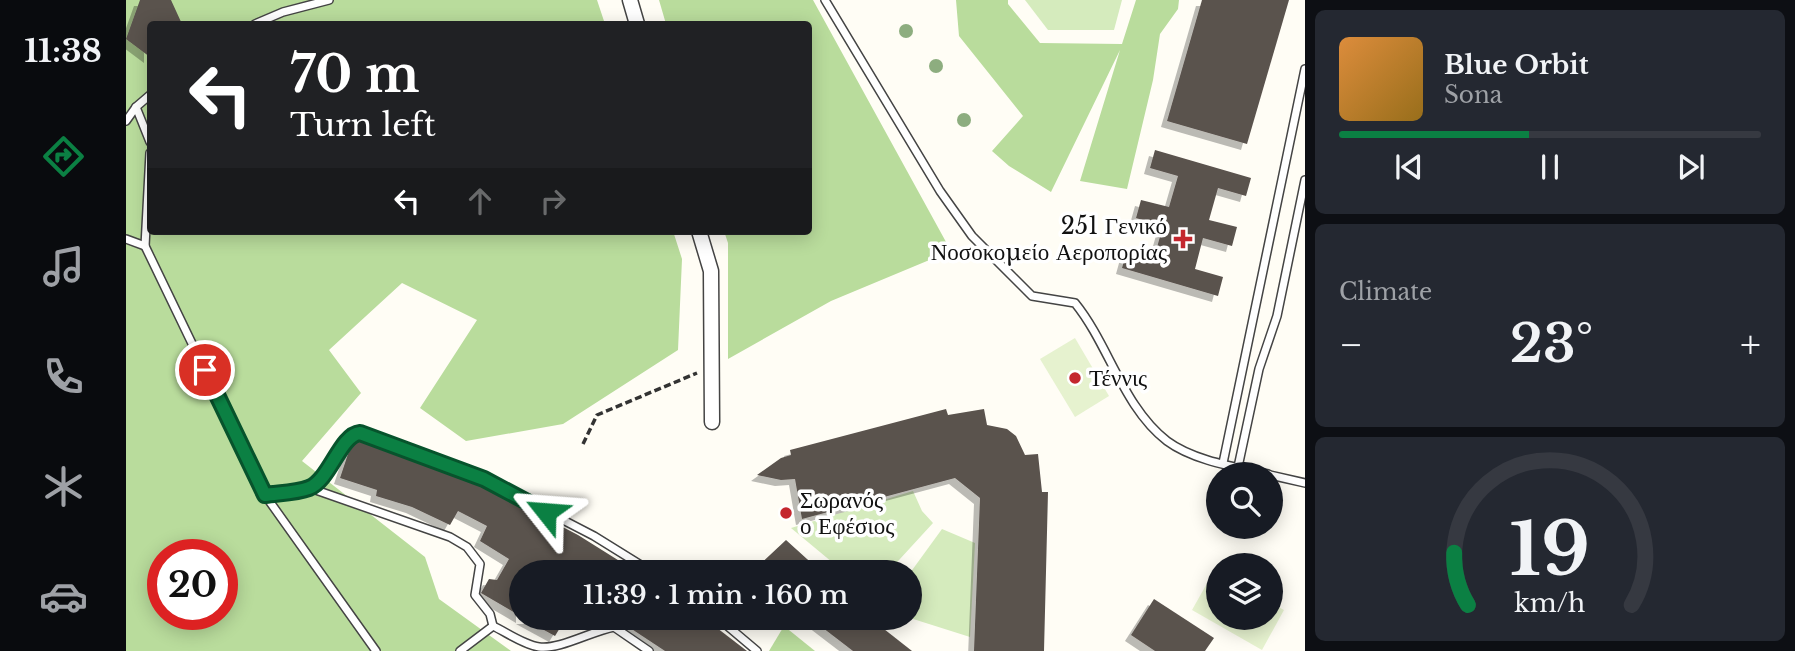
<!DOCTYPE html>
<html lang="en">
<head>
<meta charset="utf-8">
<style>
	:root { --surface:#171b24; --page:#242831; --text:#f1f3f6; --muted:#9ea1a6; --line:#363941; --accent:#0b8043 }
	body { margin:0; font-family:"Libre Baskerville",serif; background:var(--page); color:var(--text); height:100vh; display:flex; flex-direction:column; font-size:26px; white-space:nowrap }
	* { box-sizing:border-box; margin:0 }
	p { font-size:23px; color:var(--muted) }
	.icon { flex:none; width:38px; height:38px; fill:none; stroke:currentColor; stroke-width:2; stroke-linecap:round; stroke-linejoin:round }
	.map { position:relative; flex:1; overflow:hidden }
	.panel { display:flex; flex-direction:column; gap:10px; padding:10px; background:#0d0f14; width:490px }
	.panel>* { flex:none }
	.top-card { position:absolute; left:21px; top:21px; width:665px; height:214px; border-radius:7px; box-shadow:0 4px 18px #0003; background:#202124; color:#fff; overflow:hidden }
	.tools { position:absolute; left:1080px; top:462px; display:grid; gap:14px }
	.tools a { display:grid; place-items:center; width:77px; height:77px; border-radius:50%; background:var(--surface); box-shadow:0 4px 18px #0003; font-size:35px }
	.speed { position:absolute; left:21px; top:539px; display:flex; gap:14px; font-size:35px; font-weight:700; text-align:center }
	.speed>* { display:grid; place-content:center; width:91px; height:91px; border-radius:50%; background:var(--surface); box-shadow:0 4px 18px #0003; line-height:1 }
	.speed .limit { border:10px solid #d22; background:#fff; color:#111 }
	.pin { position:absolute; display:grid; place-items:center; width:60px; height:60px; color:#fff; margin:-30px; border:4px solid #fff; border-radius:50%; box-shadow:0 2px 7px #0007 }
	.me { position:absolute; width:77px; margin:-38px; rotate:298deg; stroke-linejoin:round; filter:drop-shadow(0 0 5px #0008) }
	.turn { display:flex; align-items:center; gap:24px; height:147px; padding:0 28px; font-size:32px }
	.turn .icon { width:91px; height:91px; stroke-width:2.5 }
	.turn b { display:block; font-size:49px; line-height:60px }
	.lanes { display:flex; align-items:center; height:66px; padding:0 28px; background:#0003; justify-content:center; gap:35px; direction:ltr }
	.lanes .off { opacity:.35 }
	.big { font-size:52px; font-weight:600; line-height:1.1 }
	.panel .card { flex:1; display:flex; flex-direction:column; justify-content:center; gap:10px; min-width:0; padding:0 24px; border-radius:10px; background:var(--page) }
	.panel .dial { align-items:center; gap:0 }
	.dial svg { height:182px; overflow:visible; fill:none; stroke:var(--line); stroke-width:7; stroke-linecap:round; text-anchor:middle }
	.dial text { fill:var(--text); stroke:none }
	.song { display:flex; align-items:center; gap:21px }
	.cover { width:84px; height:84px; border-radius:10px; background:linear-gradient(135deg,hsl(30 70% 55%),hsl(40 70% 35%)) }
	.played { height:7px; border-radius:4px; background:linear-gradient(90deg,var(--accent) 45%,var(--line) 45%) }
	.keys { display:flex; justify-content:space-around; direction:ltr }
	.heat { display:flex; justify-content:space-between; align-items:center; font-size:38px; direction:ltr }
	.trip { position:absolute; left:383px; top:560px; width:413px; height:70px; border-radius:35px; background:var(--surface); box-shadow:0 4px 18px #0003; font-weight:600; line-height:70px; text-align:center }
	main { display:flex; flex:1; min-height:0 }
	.tab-bar { display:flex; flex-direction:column; width:126px; justify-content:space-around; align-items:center; background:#090b0e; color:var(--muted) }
	.tab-bar .icon { width:49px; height:49px }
	.tab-bar .current { color:var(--accent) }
	.tab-bar b { font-size:32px; color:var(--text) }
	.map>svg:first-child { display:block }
	.green { fill:#d5ebbd }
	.forest { fill:#b9dc9c; fill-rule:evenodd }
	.pitch { fill:#e6f2cf }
	.building { fill:#5a524d; filter:url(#shadow) }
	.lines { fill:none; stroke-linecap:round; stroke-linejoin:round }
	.service-casing { stroke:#444; stroke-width:10 }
	.minor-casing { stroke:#444; stroke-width:17 }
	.path { stroke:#333; stroke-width:3.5; stroke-dasharray:7 3.5; stroke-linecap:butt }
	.service { stroke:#fff; stroke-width:7 }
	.minor { stroke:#fff; stroke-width:14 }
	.tree { fill:#8dad7f }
	.route-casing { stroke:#07532c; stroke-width:18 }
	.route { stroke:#0b8043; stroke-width:12 }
	.poi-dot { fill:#c4262e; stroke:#fff; stroke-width:2.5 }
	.labels { text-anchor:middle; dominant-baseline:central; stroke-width:7; stroke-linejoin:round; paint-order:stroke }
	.poi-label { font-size:23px; fill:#111; stroke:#fff; text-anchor:start }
</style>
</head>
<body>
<main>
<nav class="tab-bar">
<b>11:38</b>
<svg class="icon current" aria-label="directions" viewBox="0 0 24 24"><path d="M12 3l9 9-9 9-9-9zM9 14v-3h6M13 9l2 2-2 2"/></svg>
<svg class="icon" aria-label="music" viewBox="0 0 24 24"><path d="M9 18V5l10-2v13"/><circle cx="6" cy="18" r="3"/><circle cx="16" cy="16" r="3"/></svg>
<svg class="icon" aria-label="phone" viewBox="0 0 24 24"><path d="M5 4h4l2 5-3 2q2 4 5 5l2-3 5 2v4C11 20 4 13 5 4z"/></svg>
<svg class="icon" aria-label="climate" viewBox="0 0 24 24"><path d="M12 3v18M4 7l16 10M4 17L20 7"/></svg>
<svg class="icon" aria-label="car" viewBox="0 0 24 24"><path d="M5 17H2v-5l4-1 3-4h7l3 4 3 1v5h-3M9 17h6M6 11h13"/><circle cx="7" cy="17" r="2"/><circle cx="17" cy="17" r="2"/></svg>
</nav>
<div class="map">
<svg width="1179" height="651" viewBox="0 0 1179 651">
	<defs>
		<filter id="shadow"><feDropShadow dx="-6" dy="6" stdDeviation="0" flood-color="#0004"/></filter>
	</defs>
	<rect width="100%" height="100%" fill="#fffdf5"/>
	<g class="green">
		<path d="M899,0H996L988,30H922Z"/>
		<path d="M787,491L796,511L807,523L762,572H718L665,528Z"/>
		<path d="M816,529L849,543L844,637L784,618V573Z"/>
	</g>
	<g class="forest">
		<path d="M0,0H471L479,24H24V231H547L556,259L552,350L437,424L340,441L294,408L351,320L276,283L203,350L235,393L176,461L299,557L313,599L385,651H0ZM37,555H96V614H37Z"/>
		<path d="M533,0H687L825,251L705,301L602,359V243L598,231H682V24H540Z"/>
		<path d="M830,0H882V4L914,43L996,44L1010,0H1053L1052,9L1034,34L1027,80L1001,189L954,181L994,50L925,192L883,166L866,151L897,116L833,36Z"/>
		<path d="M658,626L689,651H643Z"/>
	</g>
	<g class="pitch">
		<path d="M949,338L983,396L949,417L914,359Z"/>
		<path d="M1088,571L1092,574V618H1144L1145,603L1158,610L1136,650L1066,610Z"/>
	</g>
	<g class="building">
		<path d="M14,0H45L56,24H24V57L0,39Z"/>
		<path d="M1076,0H1163L1121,144L1041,121Z"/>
		<path d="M1029,150L1125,178L1120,196L1092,188L1083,220L1111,227L1106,246L1077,238L1069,269L1097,277L1092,296L996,268L1001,250L1028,258L1037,226L1010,218L1015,200L1043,207L1052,176L1024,168Z"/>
		<path d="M820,409L822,415L858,409L861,425L881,429L890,436L899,455L912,454L916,492H922L918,651H848L854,498L829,478L676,519L669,479L655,480L631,475L655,458L665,455L664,450Z"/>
		<path d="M231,440L356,485L452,535L511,572H396V617L355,593L363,579L371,580L383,559L354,541L361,526L332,511L324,525L286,507L250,496L251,490L214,478L222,454Z"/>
		<path d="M660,540L681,559L696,572H626Z"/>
		<path d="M1028,599L1088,638L1079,651H1029L1005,635Z"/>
		<path d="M396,618H440L429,636Z"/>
		<path d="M489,618H578L621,651H539Z"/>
		<path d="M684,618H744L786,651H727Z"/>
	</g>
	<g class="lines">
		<g class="service-casing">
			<g id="service">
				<path d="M699,0L814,191L846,236L906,296L949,303C983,345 997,407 1041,441C1068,461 1110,467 1142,474"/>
				<path d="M129,24L157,12L203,0"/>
				<path d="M10,107L24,142"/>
				<path d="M0,121L10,107L24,95"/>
				<path d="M24,153L19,246L139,495L250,651"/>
				<path d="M0,239L19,246"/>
				<path d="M1097,463L1179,69"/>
				<path d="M1112,467L1133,369L1151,316L1179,180"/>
				<path d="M1144,475L1179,483"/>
				<path d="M139,495L184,488"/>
				<path d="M592,618L631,651"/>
				<path d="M367,626L364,614L349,595L354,564L341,547L324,537L184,488L200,474L229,433L358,479L468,536L526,572"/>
				<path d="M367,626C380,632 398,645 413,647C433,650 466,631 488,627L523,651"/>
				<path d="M334,651L367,626"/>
			</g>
		</g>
		<g class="minor-casing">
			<g id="minor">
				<path d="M504,0L511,24"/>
				<path d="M573,231L585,271L586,422"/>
			</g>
		</g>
		<path class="path" d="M457,444L471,415L571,373"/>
		<use href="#service" class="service"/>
		<use href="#minor" class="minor"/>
	</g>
	<g class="tree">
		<circle cx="780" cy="31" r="7"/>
		<circle cx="810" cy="66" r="7"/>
		<circle cx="838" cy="120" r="7"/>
	</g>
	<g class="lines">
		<g class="route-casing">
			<path id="route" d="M79,370L139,495C152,493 170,493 183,488C204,480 214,435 234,433L358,479L420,512"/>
		</g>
		<use href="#route" class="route"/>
	</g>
	<g class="poi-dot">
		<path d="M1053.5 228.5h7v7h7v7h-7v7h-7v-7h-7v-7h7z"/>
		<circle cx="949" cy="378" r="7"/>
		<circle cx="660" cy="513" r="7"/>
	</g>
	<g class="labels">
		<g class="poi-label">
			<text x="1041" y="226" text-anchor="end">251 Γενικό<tspan x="1041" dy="26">Νοσοκομείο Αεροπορίας</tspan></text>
			<text x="963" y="378">Τέννις</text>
			<text x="674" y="500">Σωρανός<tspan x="674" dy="26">ο Εφέσιος</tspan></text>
		</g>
	</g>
</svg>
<div class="tools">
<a><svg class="icon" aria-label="search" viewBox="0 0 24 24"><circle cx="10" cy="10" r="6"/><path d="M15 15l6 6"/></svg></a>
<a><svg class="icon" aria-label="layers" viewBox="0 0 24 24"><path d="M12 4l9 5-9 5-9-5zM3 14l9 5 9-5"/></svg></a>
</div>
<div class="speed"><div class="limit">20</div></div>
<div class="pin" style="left:79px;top:370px;background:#d93025"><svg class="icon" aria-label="arrive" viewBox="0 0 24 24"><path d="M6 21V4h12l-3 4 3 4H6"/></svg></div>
<svg class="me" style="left:420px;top:512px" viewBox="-20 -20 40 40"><path d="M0-17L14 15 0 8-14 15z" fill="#0b8043" stroke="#fff" stroke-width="4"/></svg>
<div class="trip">11:39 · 1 min · 160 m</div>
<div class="top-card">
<div class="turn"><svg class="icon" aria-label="left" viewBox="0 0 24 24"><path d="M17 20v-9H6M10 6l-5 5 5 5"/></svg><div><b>70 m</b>Turn left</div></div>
<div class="lanes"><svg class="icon" aria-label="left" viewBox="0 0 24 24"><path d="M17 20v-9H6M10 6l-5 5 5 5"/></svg><svg class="icon off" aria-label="ahead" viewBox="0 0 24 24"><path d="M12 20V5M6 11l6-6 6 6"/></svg><svg class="icon off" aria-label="right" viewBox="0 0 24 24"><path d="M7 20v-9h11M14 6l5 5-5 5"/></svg></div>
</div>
</div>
<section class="panel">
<div class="card">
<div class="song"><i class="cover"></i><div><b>Blue Orbit</b><p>Sona</p></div></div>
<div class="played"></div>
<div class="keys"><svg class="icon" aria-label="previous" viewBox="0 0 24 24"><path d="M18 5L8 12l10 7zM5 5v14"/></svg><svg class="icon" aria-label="pause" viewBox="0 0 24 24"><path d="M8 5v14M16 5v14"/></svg><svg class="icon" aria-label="next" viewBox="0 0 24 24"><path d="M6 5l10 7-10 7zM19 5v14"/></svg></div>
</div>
<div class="card"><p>Climate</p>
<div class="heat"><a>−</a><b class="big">23°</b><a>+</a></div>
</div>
<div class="card dial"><svg viewBox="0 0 100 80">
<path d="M14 69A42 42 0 1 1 86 69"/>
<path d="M14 69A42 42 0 0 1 8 46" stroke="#0b8043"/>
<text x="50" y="56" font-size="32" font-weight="700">19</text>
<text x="50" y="72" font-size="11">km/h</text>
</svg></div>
</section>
</main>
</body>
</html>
